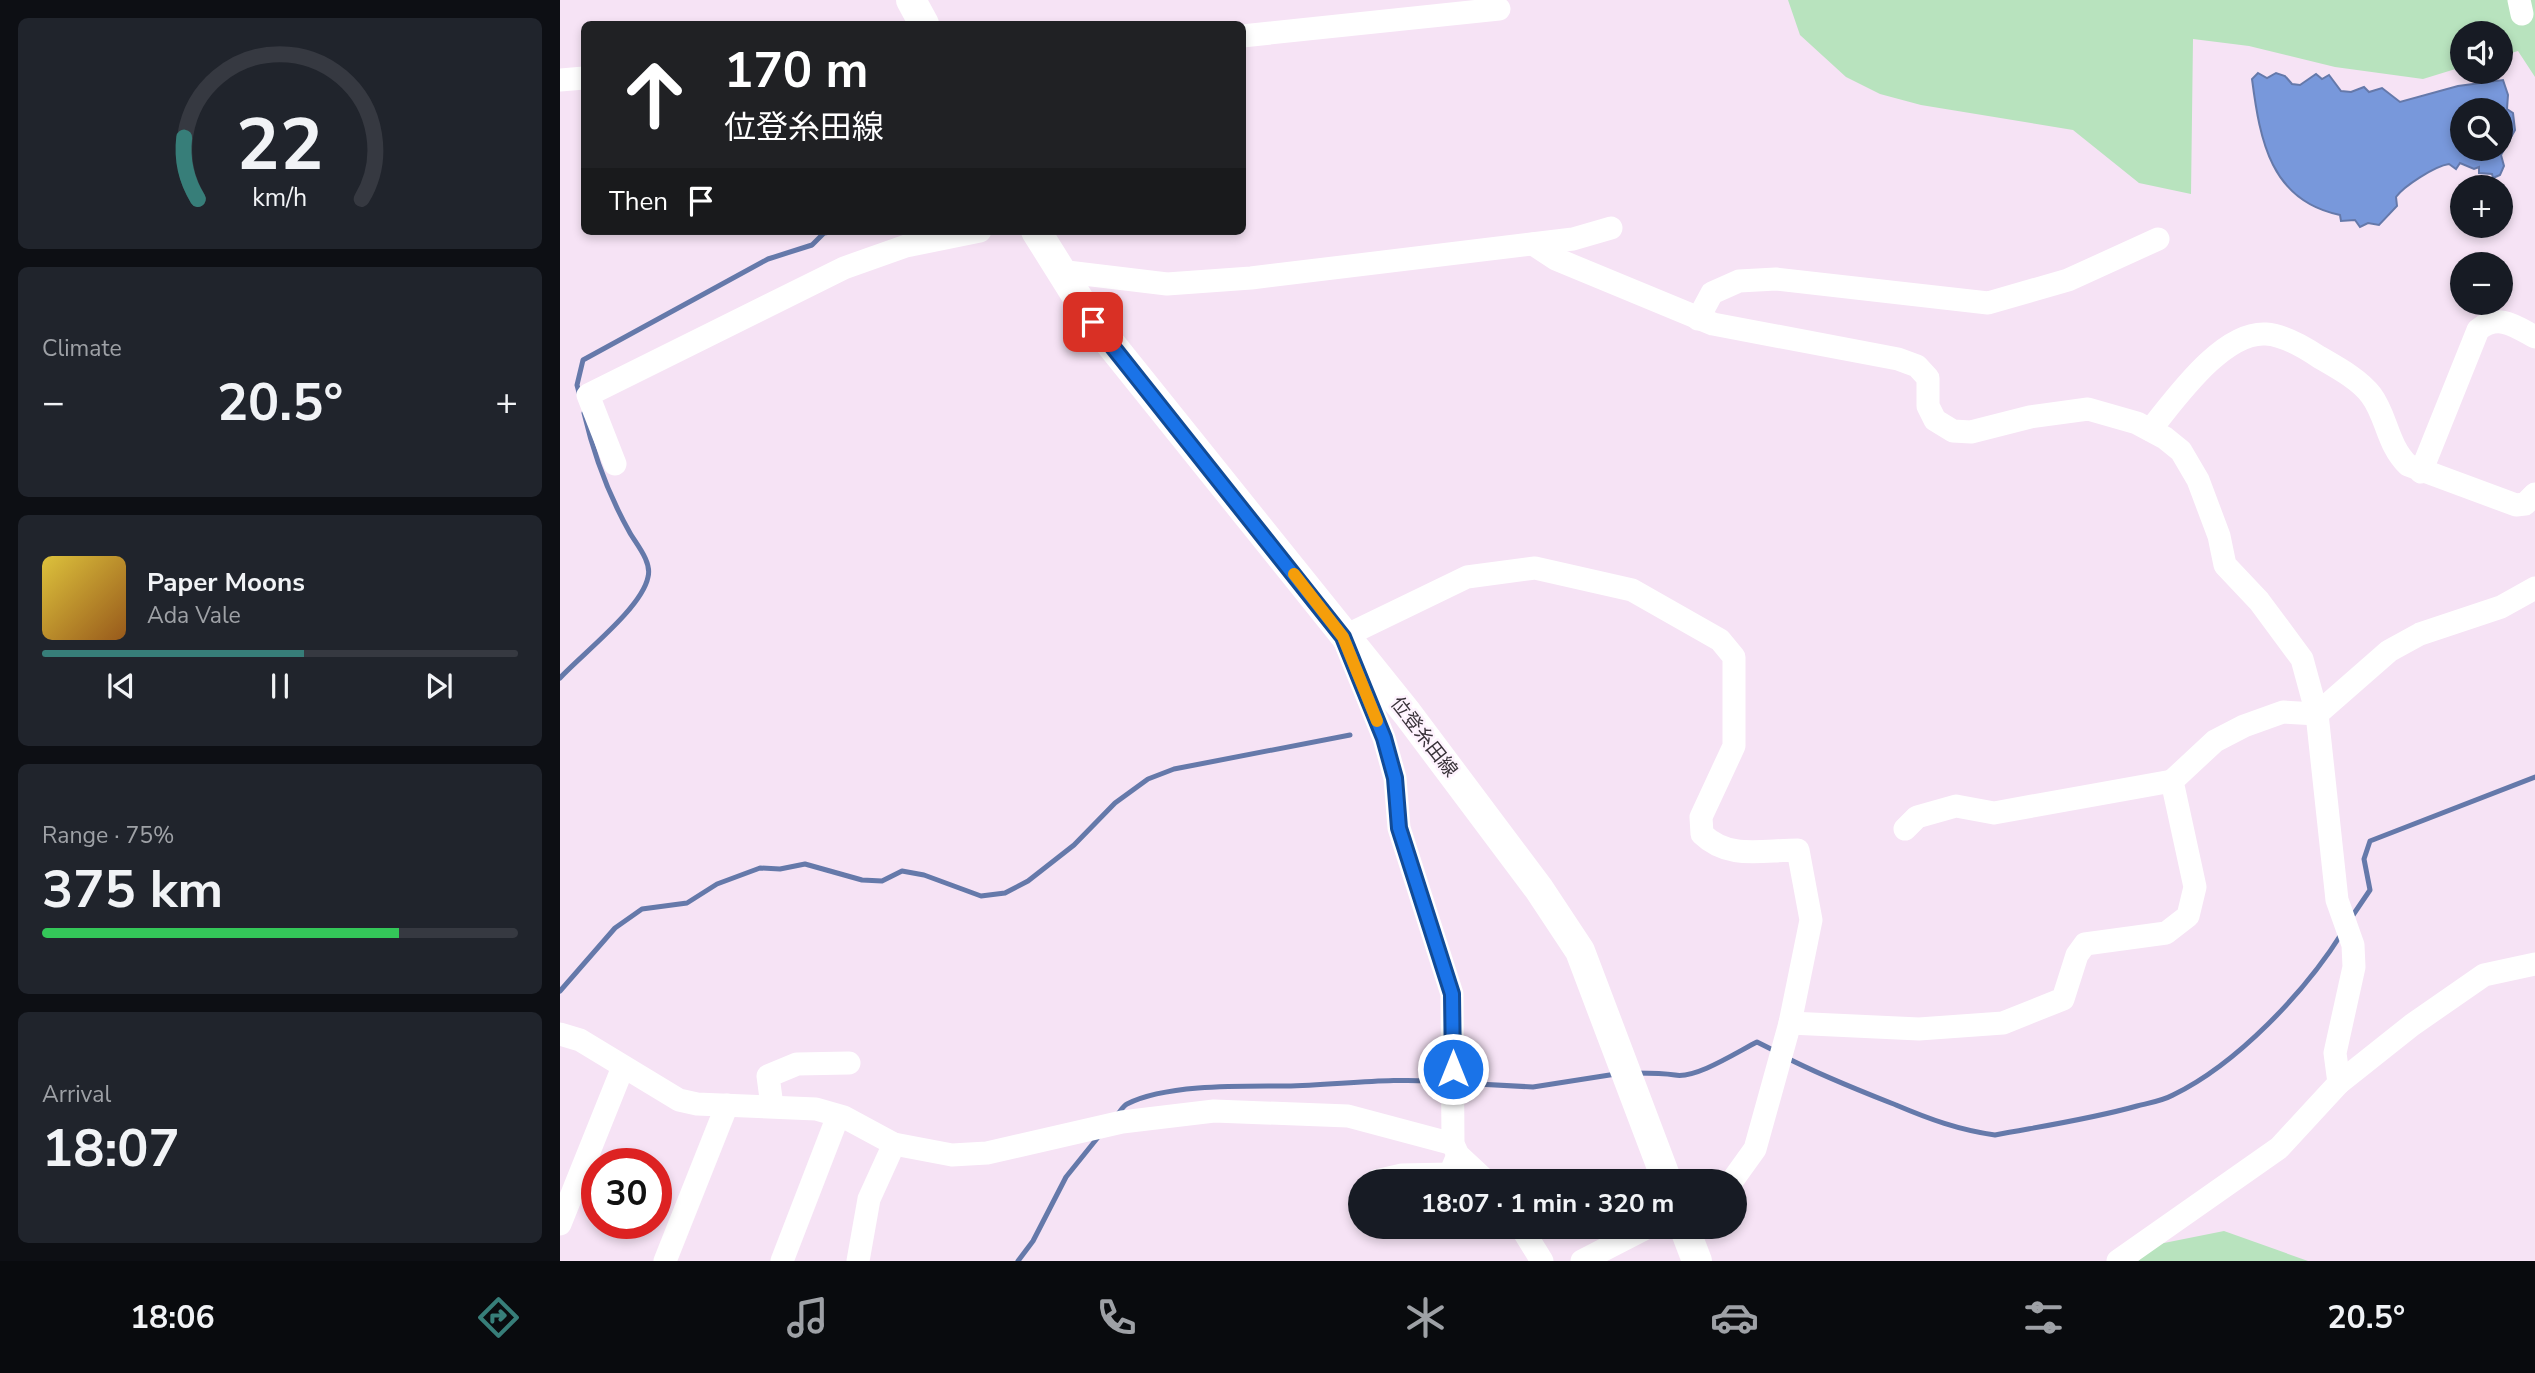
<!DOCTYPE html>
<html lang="en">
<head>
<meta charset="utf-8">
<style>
	:root { --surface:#171b24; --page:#20242c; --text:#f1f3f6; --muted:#9ea1a6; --line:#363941; --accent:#377e79 }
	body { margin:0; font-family:"Nunito Sans","Noto Sans JP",sans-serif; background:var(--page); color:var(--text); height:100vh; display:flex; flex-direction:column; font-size:26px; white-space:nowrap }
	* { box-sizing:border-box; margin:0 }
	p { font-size:23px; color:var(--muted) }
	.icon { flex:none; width:38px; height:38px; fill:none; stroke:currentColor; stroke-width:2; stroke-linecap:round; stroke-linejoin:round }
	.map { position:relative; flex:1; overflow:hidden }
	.side { display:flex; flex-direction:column; gap:18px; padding:18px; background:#0d0f14; width:560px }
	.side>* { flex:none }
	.guide { position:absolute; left:21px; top:21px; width:665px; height:214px; border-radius:10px; box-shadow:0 4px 10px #0003; background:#202124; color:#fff; overflow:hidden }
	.buttons { position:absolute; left:1890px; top:21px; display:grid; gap:14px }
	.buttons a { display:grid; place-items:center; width:63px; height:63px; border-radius:50%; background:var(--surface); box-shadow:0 4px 10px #0003; font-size:35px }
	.speed { position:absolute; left:21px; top:1148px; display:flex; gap:14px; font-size:35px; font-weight:700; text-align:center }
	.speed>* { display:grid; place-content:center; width:91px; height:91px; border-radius:50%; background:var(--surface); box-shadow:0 4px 10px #0003; line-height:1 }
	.speed .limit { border:10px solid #d22; background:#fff; color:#111 }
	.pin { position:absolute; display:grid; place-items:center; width:60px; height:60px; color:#fff; margin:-30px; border-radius:14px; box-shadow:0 4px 10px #0006 }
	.me { position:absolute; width:77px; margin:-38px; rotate:0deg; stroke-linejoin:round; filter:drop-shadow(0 0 5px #0008) }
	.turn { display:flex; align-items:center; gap:24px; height:147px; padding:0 28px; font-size:32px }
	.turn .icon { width:91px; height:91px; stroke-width:2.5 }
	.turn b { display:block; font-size:49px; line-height:60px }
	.then { display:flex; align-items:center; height:66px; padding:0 28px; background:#0003; gap:14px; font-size:26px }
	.big { font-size:52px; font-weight:700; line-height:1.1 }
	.side .widget { flex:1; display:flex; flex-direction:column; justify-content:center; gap:10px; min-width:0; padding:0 24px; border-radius:10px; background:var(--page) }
	.side .dial { align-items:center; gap:0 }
	.dial svg { height:182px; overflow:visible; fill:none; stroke:var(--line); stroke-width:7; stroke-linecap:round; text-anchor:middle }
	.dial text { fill:var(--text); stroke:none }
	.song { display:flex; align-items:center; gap:21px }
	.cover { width:84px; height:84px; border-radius:10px; background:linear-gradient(135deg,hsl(50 70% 55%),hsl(30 70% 35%)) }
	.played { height:7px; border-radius:4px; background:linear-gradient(90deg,var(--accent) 55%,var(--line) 55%) }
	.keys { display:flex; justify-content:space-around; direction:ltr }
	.heat { display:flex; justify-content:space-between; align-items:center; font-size:38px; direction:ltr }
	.charge { height:10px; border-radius:5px; background:linear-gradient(90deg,#34c759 75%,var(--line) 0) }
	.trip { position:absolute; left:788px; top:1169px; width:399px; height:70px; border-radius:35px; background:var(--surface); box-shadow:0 4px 10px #0003; font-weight:700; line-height:70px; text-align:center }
	.tab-bar { display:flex; height:112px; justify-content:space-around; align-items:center; background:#090b0e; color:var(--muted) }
	.tab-bar .icon { width:49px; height:49px }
	.tab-bar .active { color:var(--accent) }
	.tab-bar b { font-size:32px; color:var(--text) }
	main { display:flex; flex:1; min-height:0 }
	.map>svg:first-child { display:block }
	.green { fill:#b8e3be }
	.water { fill:#7898db; stroke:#6579aa; stroke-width:2; fill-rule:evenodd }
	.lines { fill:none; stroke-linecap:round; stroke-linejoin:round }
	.stream { stroke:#6579aa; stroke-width:5 }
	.minor { stroke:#fff; stroke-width:23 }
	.major { stroke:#fff; stroke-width:30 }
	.route-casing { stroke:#114b97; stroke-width:18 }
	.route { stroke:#1a73e8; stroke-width:12 }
	.slow { stroke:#f59e0b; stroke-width:12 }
	.labels { text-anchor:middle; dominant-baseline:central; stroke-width:5; stroke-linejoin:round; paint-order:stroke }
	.street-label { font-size:19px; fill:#393239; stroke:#fef3fe }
</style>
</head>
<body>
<main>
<section class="side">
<div class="widget dial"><svg viewBox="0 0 100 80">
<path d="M14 69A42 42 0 1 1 86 69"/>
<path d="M14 69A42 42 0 0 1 8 42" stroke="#377e79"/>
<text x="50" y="56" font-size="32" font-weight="700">22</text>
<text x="50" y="72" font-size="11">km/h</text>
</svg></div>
<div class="widget"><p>Climate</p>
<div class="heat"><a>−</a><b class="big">20.5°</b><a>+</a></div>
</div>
<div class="widget">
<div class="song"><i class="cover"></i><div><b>Paper Moons</b><p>Ada Vale</p></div></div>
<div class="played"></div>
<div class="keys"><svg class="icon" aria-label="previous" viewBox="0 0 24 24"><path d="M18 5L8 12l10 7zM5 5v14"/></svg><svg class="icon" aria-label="pause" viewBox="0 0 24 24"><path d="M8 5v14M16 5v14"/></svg><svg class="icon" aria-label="next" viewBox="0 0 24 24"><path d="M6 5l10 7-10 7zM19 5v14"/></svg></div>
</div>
<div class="widget"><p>Range · 75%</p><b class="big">375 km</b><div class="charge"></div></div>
<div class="widget"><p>Arrival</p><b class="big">18:07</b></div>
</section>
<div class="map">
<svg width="1975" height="1261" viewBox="0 0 1975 1261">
	<rect width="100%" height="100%" fill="#f6e3f5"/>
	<g class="green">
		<path d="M1228,0H1975V77L1958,51L1941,56V33H1902V67L1863,79L1775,67L1689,46L1633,39L1631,194L1579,183L1513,130L1361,105L1320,94L1286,77L1240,35Z"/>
		<path d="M1664,1231L1748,1261H1578L1594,1245Z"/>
	</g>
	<path class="water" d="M1698,73L1707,78L1716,73L1725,76L1732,84L1740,85L1756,74L1762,79L1769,75L1781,91L1791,92L1804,87L1809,92L1822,88L1840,102L1898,86L1943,80L1948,95L1947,109L1953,113L1955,130L1941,155L1944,166L1940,175L1933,178L1932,174L1919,173V167L1914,169L1900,163L1896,169L1889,164C1875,166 1844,186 1836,197L1837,206L1819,225L1808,223L1800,227L1795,220L1781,221L1780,215C1711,201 1700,141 1692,79ZM1902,110H1941V149H1902Z"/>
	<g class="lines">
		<g class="stream">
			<path d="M20,396L17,385L23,360L208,259L252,245L264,233L278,231"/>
			<path d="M0,678C22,654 82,608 88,577C92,562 77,545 70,533C48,494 34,456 24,413"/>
			<path d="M1791,918L1810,890L1804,859L1810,841L1975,777"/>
			<path d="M0,991L55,928L82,909L127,903L157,884L200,868L220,869L245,864L302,880L322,881L342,871L364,875L421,896L445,893L468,881L514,845L555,803L588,779L614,769L790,735"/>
			<path d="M1225,1057C1262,1076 1298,1090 1336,1105C1369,1119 1399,1130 1435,1135C1483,1126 1531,1119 1577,1106C1589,1103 1602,1101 1613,1095C1677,1064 1745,992 1782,933"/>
			<path d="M1076,1073C1090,1073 1102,1073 1115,1075C1136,1079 1177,1052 1197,1042L1217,1052"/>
			<path d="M899,1083L973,1087L1056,1074"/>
			<path d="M557,1115C560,1112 563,1106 567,1104C606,1084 683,1086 726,1086C779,1085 832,1077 886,1082"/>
			<path d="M458,1261L473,1241L506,1177L539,1136"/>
		</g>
		<g class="minor">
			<path d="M1959,0L1962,14"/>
			<path d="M682,36L939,9"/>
			<path d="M0,80L24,78"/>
			<path d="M973,244L996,259L1153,324L1338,359L1357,366L1368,378V406L1375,420L1393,431L1411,432L1470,417L1528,409L1577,423L1605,438L1621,451L1638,480L1659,536L1665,565L1699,601L1742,659L1757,714L1777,900L1793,945L1794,967L1775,1053L1779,1083"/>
			<path d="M499,271L607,284L691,278L1013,239L1051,228"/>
			<path d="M1138,319L1152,293L1179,281L1216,279L1428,303L1508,280L1598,239"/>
			<path d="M1590,430C1614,401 1662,331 1706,334C1724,335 1744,347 1759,357C1776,367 1799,379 1811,395C1827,416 1827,445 1848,465L1956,505L1965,504L1975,494"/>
			<path d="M55,464L28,395L284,268L346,246L420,231"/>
			<path d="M1861,472L1918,330C1938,313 1955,326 1975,337"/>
			<path d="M1345,829L1357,817L1396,806L1434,813L1612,781"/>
			<path d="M1230,1023L1359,1029L1443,1023L1503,999L1517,955L1525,944L1606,933L1628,916L1635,887L1612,781L1655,741L1684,726L1723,712L1757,714L1829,651L1860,634L1941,607L1975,588"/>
			<path d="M0,1034L20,1040L119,1100L137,1104L256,1109L284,1117L334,1144L392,1155L427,1153L562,1122L654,1111L788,1116L893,1144"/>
			<path d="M212,1106L208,1076L237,1064L289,1063"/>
			<path d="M816,1181L842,1175L890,1174L898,1155"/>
			<path d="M926,1181L898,1155L893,1144L892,994L839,828L835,778L824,738L783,637L907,577L975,568L1072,590L1160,640L1174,657V746L1141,817L1142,834C1169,860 1201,850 1238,850L1251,920L1230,1023L1195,1149L1172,1181"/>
			<path d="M0,1224L63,1067"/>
			<path d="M961,1227L982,1261"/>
			<path d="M105,1261L167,1105"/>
			<path d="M222,1261L278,1116"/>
			<path d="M298,1261L309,1199L334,1144"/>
			<path d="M1022,1261L1088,1227"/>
			<path d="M1558,1261L1719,1148L1779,1083L1852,1025L1924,975L1975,964"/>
		</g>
		<g class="major">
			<path d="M351,0L364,24"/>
			<path d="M476,231L533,322L847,713L979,889L1020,951L1107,1181"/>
			<path d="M1124,1227L1137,1261"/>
		</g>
	</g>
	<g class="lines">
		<g class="route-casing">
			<path id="route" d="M533,322L783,637L824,738L835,778L839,828L892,994L893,1069"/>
		</g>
		<use href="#route" class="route"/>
		<path class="slow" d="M734,574L783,637L817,721"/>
	</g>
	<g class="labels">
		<g class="street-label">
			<text transform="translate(864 737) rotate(52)">位登糸田線</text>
		</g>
	</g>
</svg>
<div class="buttons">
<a><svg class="icon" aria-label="sound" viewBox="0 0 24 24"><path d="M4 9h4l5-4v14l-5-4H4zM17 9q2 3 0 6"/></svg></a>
<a><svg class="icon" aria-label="search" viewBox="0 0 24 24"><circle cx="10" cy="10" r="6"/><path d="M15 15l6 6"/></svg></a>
<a>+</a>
<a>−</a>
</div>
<div class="speed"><div class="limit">30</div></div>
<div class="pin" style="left:533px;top:322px;background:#d93025"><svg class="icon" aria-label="arrive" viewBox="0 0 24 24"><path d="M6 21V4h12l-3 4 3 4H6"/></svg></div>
<svg class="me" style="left:893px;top:1069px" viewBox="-20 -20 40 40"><circle r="17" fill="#1a73e8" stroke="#fff" stroke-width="3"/><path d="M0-11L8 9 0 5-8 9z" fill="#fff"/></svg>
<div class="trip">18:07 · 1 min · 320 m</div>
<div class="guide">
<div class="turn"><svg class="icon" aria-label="ahead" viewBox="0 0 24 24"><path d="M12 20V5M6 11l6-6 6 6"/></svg><div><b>170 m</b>位登糸田線</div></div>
<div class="then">Then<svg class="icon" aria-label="arrive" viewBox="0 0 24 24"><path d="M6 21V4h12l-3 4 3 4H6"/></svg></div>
</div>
</div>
</main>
<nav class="tab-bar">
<b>18:06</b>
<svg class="icon active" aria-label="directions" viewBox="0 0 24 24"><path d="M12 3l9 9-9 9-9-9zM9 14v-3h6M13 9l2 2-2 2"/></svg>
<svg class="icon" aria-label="music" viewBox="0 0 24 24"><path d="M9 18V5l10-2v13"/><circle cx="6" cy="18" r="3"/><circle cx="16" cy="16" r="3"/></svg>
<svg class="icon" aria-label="phone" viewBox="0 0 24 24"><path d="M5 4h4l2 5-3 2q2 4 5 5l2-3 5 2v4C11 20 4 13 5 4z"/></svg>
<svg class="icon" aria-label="climate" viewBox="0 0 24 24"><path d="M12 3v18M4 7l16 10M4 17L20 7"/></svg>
<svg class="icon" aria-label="car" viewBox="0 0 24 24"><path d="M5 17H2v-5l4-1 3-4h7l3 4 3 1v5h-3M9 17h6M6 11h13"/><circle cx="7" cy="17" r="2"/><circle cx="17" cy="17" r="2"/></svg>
<svg class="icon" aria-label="filters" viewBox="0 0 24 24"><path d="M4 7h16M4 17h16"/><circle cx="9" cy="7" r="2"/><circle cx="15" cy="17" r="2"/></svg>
<b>20.5°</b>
</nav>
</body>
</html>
